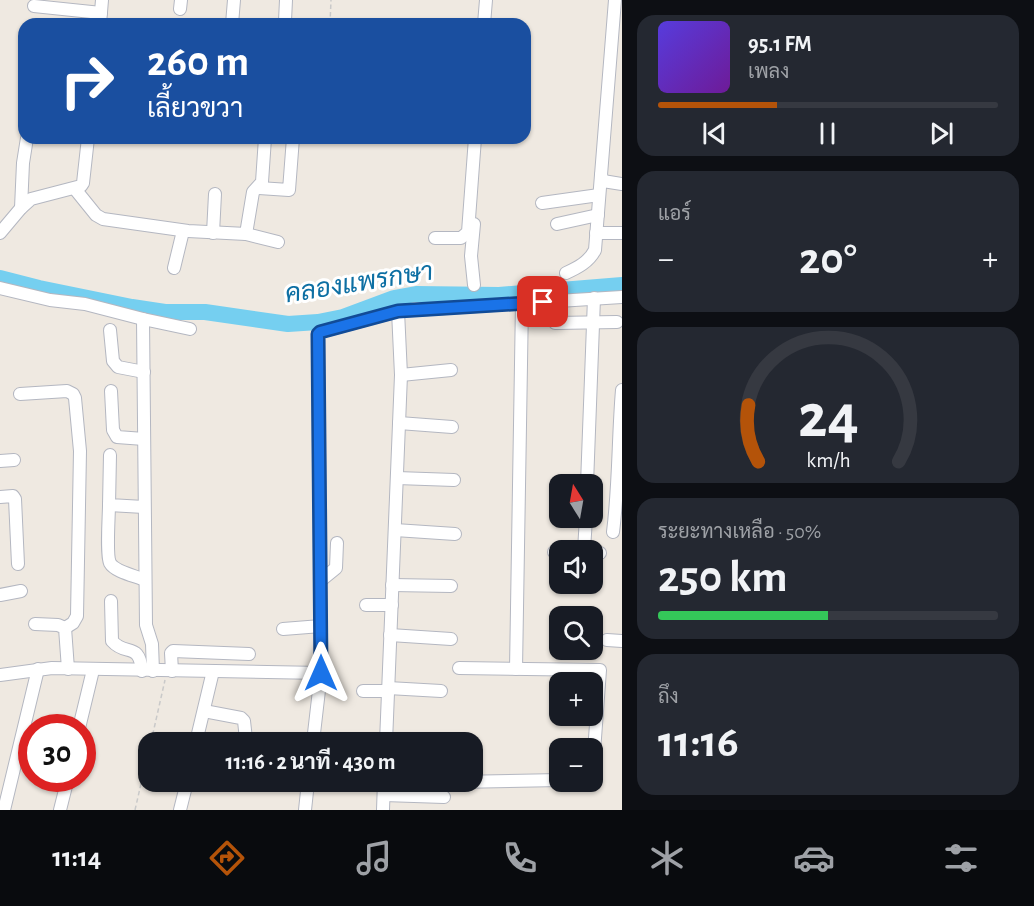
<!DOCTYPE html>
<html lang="th">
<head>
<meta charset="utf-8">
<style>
	:root { --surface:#171b24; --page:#242831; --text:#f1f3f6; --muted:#9ea1a6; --line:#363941; --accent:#b45309 }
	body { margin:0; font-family:"Alegreya Sans",Sarabun,sans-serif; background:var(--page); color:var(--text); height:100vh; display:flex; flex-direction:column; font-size:22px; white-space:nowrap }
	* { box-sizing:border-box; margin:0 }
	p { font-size:20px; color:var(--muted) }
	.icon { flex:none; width:33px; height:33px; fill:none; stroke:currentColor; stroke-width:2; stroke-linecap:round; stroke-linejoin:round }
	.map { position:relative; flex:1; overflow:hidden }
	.side { display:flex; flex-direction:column; gap:15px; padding:15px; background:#0d0f14; width:412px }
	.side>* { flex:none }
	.banner { position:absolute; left:18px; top:18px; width:513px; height:126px; border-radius:18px; box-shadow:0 2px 4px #0004; background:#1a4fa0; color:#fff; overflow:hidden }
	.needle { width:39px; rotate:349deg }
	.fabs { position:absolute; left:549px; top:474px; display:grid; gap:12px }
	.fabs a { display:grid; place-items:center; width:54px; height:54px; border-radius:12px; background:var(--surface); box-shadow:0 2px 4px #0004; font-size:30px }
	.speed { position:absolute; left:18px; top:714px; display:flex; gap:12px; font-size:30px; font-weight:700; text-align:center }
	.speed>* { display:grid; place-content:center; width:78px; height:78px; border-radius:50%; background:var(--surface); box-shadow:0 2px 4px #0004; line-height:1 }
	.speed .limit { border:9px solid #d22; background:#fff; color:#111 }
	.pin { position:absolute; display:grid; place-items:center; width:51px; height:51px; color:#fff; margin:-26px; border-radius:12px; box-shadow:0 3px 9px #0006 }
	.me { position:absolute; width:66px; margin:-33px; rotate:0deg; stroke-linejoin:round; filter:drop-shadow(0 0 4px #0008) }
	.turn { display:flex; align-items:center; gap:21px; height:126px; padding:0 30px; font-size:27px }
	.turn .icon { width:78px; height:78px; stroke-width:2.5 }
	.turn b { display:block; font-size:42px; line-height:51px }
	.big { font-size:45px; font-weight:700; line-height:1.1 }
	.side .widget { flex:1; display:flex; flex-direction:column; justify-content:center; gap:9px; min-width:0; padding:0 21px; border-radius:18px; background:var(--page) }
	.side .dial { align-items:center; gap:0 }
	.dial svg { height:156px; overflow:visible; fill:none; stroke:var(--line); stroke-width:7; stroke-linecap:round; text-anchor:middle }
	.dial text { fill:var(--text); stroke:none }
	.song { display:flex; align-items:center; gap:18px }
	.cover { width:72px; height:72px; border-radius:9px; background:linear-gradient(135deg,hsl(250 70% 55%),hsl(280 70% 35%)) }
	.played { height:6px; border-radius:3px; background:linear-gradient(90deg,var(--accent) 35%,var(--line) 35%) }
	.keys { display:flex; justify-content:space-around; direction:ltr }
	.heat { display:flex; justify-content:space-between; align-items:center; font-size:33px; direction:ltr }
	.charge { height:9px; border-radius:4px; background:linear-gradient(90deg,#34c759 50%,var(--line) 0) }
	.trip { position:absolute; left:138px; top:732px; width:345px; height:60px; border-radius:18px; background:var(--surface); box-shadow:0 2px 4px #0004; font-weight:700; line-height:60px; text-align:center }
	.tab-bar { display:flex; height:96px; justify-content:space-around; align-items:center; background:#090b0e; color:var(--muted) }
	.tab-bar .icon { width:42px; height:42px }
	.tab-bar .selected { color:var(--accent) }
	.tab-bar b { font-size:27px; color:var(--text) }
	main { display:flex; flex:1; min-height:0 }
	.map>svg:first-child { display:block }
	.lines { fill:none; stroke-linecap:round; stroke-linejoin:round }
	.river { stroke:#75cff0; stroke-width:16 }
	.minor-casing { stroke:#b4b7c1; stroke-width:14 }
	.path { stroke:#c9c9c9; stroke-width:1.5; stroke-dasharray:4.5 3; stroke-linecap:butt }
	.minor { stroke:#fff; stroke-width:12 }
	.route-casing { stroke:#114b97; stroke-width:15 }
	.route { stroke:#1a73e8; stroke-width:10 }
	.labels { text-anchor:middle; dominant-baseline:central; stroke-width:6; stroke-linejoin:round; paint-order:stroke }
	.water-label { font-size:26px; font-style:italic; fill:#0d6fa3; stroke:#fff }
</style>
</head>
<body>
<main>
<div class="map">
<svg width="622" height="810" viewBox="0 0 622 810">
	<rect width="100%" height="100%" fill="#efe9e1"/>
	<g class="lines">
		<path class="river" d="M0,278L39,288L132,307L165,312H205L288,324L318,322L343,317L394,298L416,294L499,295L622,285"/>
		<g class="minor-casing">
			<g id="minor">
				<path d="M615,0L601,175L603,181L622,184"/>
				<path d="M34,6L101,13"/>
				<path d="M180,9L181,0"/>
				<path d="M285,21L286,0"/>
				<path d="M100,24L102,0"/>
				<path d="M232,24L234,0"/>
				<path d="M484,24L486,0"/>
				<path d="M259,188L289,190L293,138"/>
				<path d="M75,189L96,215L103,219L188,231L246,234L253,192L262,182L265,138"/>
				<path d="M542,203L599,195"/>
				<path d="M21,208L23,163L27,138"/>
				<path d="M557,224L598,215"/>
				<path d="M0,233L21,208L31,199L81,186L83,183L88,138"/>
				<path d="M213,233L215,194"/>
				<path d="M596,233H622"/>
				<path d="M246,234L278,242"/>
				<path d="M435,238H461L468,232L475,138"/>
				<path d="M174,268L183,231"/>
				<path d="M566,273C577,268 589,262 595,250L601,175"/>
				<path d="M474,285L471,256L474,224"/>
				<path d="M0,288L50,300L85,304L143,319L190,329"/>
				<path d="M143,319L146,625L152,644L153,671"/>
				<path d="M555,323L617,322"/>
				<path d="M110,330L113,361L118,367L144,372"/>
				<path d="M401,375L451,370"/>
				<path d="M111,391L113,430L117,437L144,439"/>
				<path d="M20,394L67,391L73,394L75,398L80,451L77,616L73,623L65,628"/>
				<path d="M399,423L452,427"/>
				<path d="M110,455L109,505L144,507"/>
				<path d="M0,461L14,460"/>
				<path d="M397,478L454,480"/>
				<path d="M587,484L594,298"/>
				<path d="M0,497L13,496L15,499L18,564"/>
				<path d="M109,505C109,516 106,555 110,563C115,572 136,576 145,580"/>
				<path d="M395,530L455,534"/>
				<path d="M613,532C619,485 618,437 622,390"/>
				<path d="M584,550L586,518"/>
				<path d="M554,552H560"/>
				<path d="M592,553H600"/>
				<path d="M320,581L336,568L337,543"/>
				<path d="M392,585L451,586"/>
				<path d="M0,595L21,591"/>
				<path d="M111,601L112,641C126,657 139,641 142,671"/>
				<path d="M366,605H392"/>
				<path d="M35,624L58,625L65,628L68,669"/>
				<path d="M283,629L321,626"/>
				<path d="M390,635L451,639"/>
				<path d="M607,640L622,641"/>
				<path d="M459,668L600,670L592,779"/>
				<path d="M516,669L522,303"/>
				<path d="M172,671L171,653L173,651L249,654"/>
				<path d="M0,675L52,668L321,673"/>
				<path d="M388,688L441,691"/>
				<path d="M363,691H388"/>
				<path d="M204,711L241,718L244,721L246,739"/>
				<path d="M79,728L93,670"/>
				<path d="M386,741L404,742"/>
				<path d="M196,742L213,671"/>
				<path d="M313,742L321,673L318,334L320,332L398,311L622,297"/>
				<path d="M386,742L401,375L398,311"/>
				<path d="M456,782L560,780"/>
				<path d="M384,795L444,797"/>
				<path d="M4,810L38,669"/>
				<path d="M60,810L68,778"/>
				<path d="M180,810L187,782"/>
				<path d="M305,810L308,782"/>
				<path d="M383,810L384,782"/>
			</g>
		</g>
		<g class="path">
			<path d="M330,24L331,0"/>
			<path d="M151,742L165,680"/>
			<path d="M135,810L148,753"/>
		</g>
		<use href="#minor" class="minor"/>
	</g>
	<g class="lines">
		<g class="route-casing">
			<path id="route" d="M321,673L318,334L320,332L398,311L543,302"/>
		</g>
		<use href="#route" class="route"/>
	</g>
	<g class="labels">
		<g class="water-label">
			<text transform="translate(359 283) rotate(-9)">คลองแพรกษา</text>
		</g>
	</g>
</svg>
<div class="fabs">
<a><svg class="needle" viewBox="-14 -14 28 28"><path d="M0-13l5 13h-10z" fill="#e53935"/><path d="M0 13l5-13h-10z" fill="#9ea1a6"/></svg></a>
<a><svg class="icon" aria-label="sound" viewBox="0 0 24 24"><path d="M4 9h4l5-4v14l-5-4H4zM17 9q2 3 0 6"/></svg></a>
<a><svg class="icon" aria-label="search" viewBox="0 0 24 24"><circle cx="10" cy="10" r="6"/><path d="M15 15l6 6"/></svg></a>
<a>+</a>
<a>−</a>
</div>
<div class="speed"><div class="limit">30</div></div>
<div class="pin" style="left:543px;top:302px;background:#d93025"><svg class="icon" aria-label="arrive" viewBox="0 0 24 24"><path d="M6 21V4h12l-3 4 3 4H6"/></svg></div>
<svg class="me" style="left:321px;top:673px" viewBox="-20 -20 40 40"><path d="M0-17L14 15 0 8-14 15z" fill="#1a73e8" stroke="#fff" stroke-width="4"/></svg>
<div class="trip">11:16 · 2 นาที · 430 m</div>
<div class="banner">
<div class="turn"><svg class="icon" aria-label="right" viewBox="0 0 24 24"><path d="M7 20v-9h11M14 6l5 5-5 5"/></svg><div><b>260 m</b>เลี้ยวขวา</div></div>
</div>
</div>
<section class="side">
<div class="widget">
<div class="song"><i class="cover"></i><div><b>95.1 FM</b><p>เพลง</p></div></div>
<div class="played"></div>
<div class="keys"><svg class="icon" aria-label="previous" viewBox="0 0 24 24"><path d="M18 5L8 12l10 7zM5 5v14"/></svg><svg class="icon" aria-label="pause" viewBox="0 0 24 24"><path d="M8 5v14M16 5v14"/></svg><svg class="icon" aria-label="next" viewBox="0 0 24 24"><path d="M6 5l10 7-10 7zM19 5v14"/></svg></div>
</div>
<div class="widget"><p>แอร์</p>
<div class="heat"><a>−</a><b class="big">20°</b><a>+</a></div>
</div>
<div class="widget dial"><svg viewBox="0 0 100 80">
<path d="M14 69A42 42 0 1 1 86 69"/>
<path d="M14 69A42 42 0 0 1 9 40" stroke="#b45309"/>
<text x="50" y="56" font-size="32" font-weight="700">24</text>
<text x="50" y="72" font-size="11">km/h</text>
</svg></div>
<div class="widget"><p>ระยะทางเหลือ · 50%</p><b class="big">250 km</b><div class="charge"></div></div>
<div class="widget"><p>ถึง</p><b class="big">11:16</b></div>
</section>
</main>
<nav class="tab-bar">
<b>11:14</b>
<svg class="icon selected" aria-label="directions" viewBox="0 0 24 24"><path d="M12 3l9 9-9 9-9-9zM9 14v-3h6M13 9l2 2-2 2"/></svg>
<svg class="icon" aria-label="music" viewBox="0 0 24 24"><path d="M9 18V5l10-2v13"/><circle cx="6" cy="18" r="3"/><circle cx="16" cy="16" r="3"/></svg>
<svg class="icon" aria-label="phone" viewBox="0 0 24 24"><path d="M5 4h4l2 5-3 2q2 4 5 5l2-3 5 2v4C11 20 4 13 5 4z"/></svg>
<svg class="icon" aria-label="climate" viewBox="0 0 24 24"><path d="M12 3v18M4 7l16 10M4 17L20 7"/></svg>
<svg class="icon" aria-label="car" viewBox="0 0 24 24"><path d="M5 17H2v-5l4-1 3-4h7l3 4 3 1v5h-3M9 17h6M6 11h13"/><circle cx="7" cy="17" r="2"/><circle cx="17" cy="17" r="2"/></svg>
<svg class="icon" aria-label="filters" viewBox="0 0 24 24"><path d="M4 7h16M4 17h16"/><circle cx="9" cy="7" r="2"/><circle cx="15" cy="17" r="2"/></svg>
</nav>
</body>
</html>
